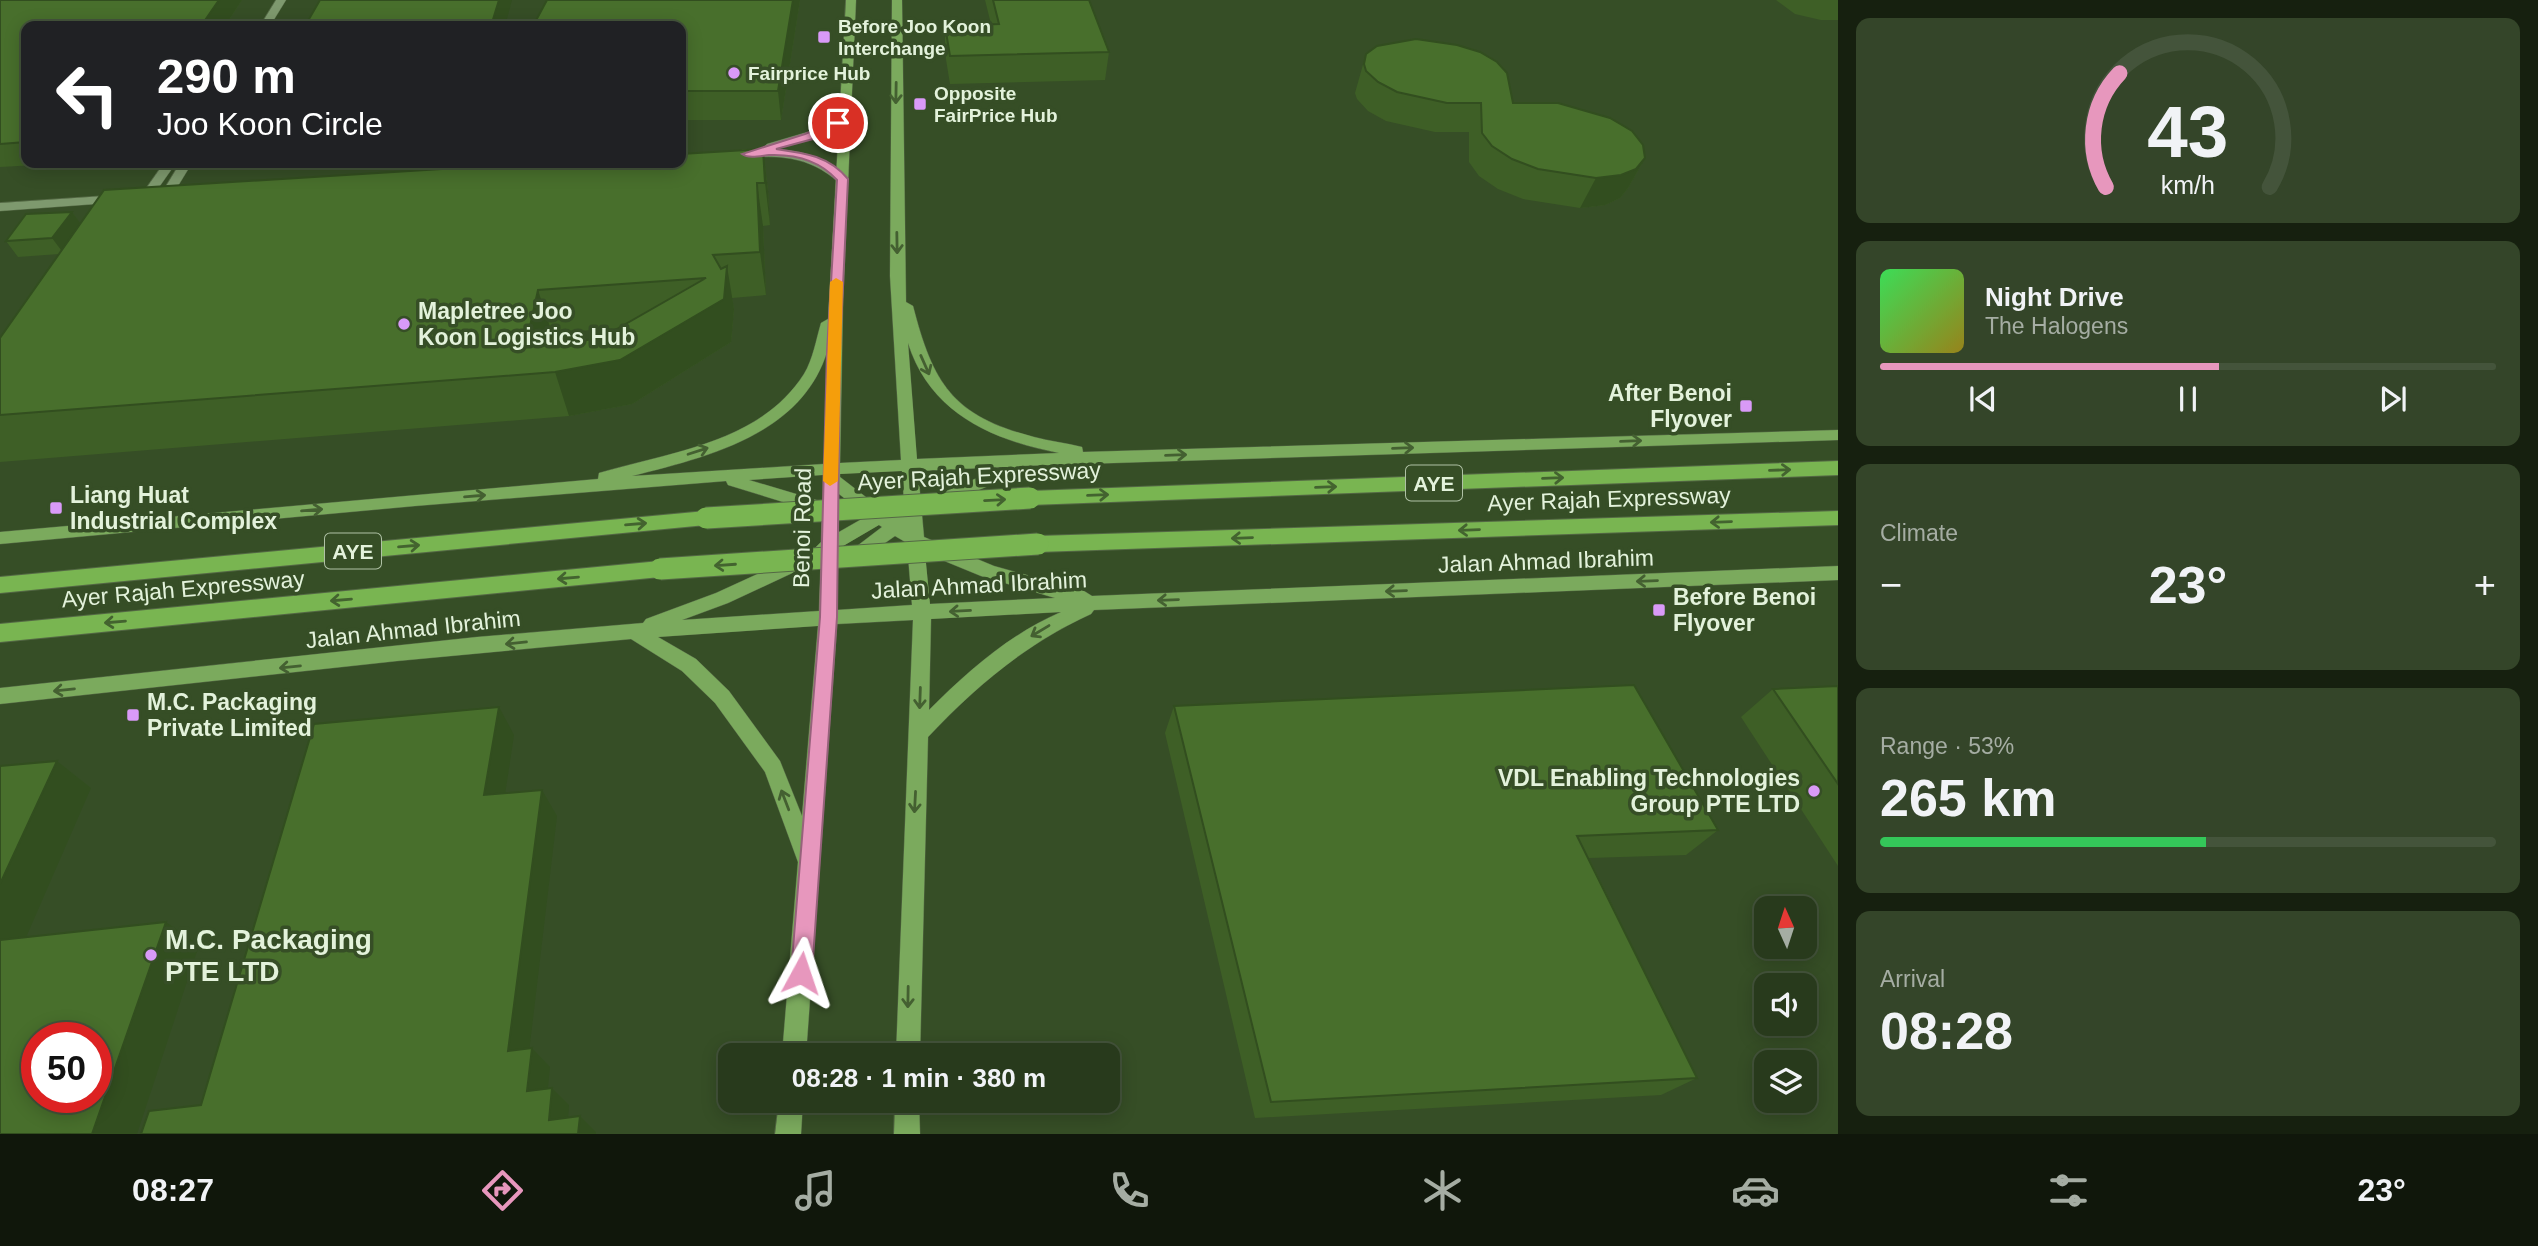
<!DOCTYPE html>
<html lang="en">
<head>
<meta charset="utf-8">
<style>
	:root { --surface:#283a1c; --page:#344529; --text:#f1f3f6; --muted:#a5ada3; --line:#44543b; --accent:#e797bd }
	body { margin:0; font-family:Helvetica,sans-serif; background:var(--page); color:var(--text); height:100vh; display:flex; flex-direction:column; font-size:26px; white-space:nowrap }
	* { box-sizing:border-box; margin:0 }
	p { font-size:23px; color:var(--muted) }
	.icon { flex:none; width:38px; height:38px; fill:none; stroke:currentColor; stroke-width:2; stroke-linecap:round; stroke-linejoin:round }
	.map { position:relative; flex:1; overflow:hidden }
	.sheet { display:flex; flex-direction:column; gap:18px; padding:18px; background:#16200f; width:700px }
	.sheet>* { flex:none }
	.guide { position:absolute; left:21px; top:21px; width:665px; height:147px; border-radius:14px; box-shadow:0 4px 18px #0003,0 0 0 2px var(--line); background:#202124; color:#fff; overflow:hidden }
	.needle { width:46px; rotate:357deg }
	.tools { position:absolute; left:1754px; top:896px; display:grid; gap:14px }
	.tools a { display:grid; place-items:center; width:63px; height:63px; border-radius:14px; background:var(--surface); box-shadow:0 4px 18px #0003,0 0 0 2px var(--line); font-size:35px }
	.speed { position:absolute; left:21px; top:1022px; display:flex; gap:14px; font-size:35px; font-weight:700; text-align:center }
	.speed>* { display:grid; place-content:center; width:91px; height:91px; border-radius:50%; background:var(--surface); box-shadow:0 4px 18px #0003,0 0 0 2px var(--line); line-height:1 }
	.speed .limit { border:10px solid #d22; background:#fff; color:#111 }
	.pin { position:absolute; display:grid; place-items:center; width:60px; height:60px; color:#fff; margin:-30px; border:4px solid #fff; border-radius:50%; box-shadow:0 2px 7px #0007 }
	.me { position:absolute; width:77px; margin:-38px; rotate:5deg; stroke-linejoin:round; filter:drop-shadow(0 0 5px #0008) }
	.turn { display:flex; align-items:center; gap:24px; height:147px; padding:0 21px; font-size:32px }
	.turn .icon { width:91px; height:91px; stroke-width:2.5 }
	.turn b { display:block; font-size:49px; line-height:60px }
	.big { font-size:52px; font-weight:700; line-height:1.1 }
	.sheet .tile { flex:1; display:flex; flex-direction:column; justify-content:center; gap:10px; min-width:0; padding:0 24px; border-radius:14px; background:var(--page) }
	.sheet .dial { align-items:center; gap:0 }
	.dial svg { height:182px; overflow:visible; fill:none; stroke:var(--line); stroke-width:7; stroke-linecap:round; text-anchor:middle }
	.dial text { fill:var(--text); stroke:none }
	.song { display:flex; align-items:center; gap:21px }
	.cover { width:84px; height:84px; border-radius:10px; background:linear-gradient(135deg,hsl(130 70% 55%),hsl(50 70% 35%)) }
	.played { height:7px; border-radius:4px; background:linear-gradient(90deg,var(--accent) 55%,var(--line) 55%) }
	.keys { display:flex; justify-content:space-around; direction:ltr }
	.heat { display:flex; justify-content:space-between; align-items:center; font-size:38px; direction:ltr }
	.charge { height:10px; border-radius:5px; background:linear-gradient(90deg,#34c759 53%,var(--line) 0) }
	.trip { position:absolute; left:718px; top:1043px; width:402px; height:70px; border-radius:14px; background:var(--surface); box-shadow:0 4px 18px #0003,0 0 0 2px var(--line); font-weight:700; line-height:70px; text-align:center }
	.dock { display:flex; height:112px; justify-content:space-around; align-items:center; background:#10170b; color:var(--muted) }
	.dock .icon { width:49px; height:49px }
	.dock .on { color:var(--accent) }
	.dock b { font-size:32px; color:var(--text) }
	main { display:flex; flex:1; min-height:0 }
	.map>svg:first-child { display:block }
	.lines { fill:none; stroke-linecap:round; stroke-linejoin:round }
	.minor-casing { stroke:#546845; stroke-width:1 }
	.major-casing { stroke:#546845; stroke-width:1 }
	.highway-casing { stroke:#546845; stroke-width:2 }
	.minor { fill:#7e996e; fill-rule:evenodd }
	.major { fill:#7baa5d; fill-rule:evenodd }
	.highway { fill:#79b551; fill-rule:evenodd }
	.highway-bridge-casing { stroke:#546845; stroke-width:23; stroke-linecap:butt }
	.highway-bridge { stroke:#79b551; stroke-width:21 }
	.wall { fill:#3e5f26; fill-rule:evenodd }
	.shaded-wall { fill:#324e1f }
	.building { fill:#486f2c; stroke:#324e1f; stroke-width:2; fill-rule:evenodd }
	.oneway { stroke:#446031 }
	.oneway2 { stroke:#43632f }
	.route { fill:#e797bd; stroke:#96627b; stroke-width:2 }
	.slow { fill:#f59e0b }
	.poi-dot { fill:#d99af7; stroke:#364e26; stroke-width:2.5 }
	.labels { text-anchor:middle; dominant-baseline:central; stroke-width:7; stroke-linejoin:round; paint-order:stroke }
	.far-poi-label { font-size:19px; font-weight:bold; fill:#e3f2db; stroke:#364e26; text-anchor:start }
	.shield { fill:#364e26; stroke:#afc1a5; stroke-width:2 }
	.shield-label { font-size:21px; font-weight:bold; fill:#e3f2db }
	.poi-label { font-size:23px; font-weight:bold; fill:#e3f2db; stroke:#364e26; text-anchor:start }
	.street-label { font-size:23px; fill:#e3f2db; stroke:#364e26 }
	.near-poi-label { font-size:28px; font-weight:bold; fill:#e3f2db; stroke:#364e26; text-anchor:start }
</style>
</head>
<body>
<main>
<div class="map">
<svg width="1838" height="1134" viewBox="0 0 1838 1134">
	<rect width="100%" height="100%" fill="#364e26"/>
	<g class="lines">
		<g class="minor-casing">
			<g id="minor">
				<path d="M276,0H286L270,26H260Z"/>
				<path d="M842,114L852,116L836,130L772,149C801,150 825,157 846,176V182H838C809,156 779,155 742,158L736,154L742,150L769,149L765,146L767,144L828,126Z"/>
				<path d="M164,163H176L150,200H142L140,197Z"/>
				<path d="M180,163H192L170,199H162L160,196Z"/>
				<path d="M119,195L125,199L123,202L0,211V203Z"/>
			</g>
		</g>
		<g class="major-casing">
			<g id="major">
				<path d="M846,0H856L843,299L840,463L901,460L890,276L892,0H902L906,302L913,306C933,383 952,416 1034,437C1049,441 1066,443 1082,447L1083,452L1838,430V440L1019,466V473L936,508L928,502L930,498L1003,467L918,471L924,537L994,566L1084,591L1092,596L1838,566V580L1094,610L1091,614C1027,643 976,686 928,737L920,1055H896L913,620L837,624L806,1055H782L798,862L765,772L715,703L682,671L631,639L397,661L0,704V688L477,637L643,623L646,619L716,593L797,556L803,558L806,563L803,568L728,603L682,620L819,611L821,556L813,550L821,542L822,514L728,485L726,481L415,506L0,544V532L598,479L599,473C670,452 760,443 804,374C813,359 816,340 821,323L828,319ZM908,343C930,413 992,440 1059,453L917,459ZM827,352L824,464L632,476C707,457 801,435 827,352ZM902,471L904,502L898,500L880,508L840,477V474ZM823,475V502L749,480ZM839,494L867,516L839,532ZM905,509V515L892,517L904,510ZM879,525L882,527L840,559L843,564H855L895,536L907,543L912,605L837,610L838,549ZM925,553L981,576L1055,598L930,604ZM1061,612C1010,634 968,671 929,710L931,619ZM818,626L802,816L780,761L729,691L696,659L658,637Z"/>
				<path d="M779,1101H803L801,1134H775Z"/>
				<path d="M895,1101H919L920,1134H894Z"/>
			</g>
		</g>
		<g class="highway-casing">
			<g id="highway">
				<path d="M1838,461V475L1030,505L1020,498L1030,491Z"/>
				<path d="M706,511L713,513L716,518L713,523L706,525L0,593V577Z"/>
				<path d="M1838,511V525L1038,552L1031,549L1028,544L1031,539L1038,536Z"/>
				<path d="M660,561L667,563L671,569L667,575L660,577L0,642V624Z"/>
			</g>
		</g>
		<use href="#minor" class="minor"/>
		<use href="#major" class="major"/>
		<use href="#highway" class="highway"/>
		<g class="highway-bridge-casing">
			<g id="highway-bridge">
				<path d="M706,518L1030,498"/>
				<path d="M660,569L1038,544"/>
			</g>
		</g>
		<use href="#highway-bridge" class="highway-bridge"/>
	</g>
	<g class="wall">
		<path d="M0,0H242L225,26H26V163H73L0,167Z"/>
		<path d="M800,0L781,120H681V26Z"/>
		<path d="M985,0H1089L1109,52L1105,80L950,84L945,53V26L991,24Z"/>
		<path d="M1776,0H1838V20H1821L1795,14Z"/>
		<path d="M1366,54L1513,103L1645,158L1628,188L1620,198L1605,205L1580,208L1523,199L1498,189L1479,176L1469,162V132H1435L1386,121L1368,111L1357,99L1355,93Z"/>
		<path d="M763,149L768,191L770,225L763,226L766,295L732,298L734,309L731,342L632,404L569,416L0,462V338L59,254L18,257L6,241L72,212L80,224ZM619,328L601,338L553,345L551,339L552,333Z"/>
		<path d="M1838,686V866L1741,717L1773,689Z"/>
		<path d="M1174,706L1718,830L1686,855L1589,858L1697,1078L1661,1095L1255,1118L1165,733Z"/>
	</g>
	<g class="shaded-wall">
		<path d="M219,0H242L225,26H201Z"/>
		<path d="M499,0H512L505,26H491Z"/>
		<path d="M793,0H800L781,120L778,91Z"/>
		<path d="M763,149L768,191L770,225L765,183Z"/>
		<path d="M1645,158L1628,188L1620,198L1605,205L1580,208L1596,178Z"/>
		<path d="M757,183L763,226L766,295L760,252Z"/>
		<path d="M72,212L83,227L64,254L52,238Z"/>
		<path d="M727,266L734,309L731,342L632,404L569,416L555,372L550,345L551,339L562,371Z"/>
		<path d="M538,290L552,333L545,373L527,340Z"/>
		<path d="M499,707L514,735L501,821L484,795Z"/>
		<path d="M57,761L91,788L14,965L0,958V884Z"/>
		<path d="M542,790L557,816L527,1069L508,1051Z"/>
		<path d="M166,922L199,945L137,1134H92Z"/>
		<path d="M532,1048L550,1067L546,1107L527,1091Z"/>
		<path d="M552,1088L569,1105L567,1134L549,1120Z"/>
		<path d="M580,1116L596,1132V1134H578Z"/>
	</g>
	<g class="building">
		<path d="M0,0H219L201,26H26V142L0,144Z"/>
		<path d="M320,0H499L491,26H305Z"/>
		<path d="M547,0H793L778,91H681V26H533Z"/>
		<path d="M993,0H1089L1109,52L950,56L945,26L999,24Z"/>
		<path d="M1416,39L1457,45L1480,52L1497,62L1507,73L1513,103H1558L1610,118L1632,131L1643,145L1645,158L1636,169L1621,175L1596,178L1538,169L1512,159L1492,146L1482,133L1481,103H1447L1397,92L1378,82L1366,71L1364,64L1366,54L1377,46Z"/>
		<path d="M763,149L765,183H757L760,252L713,255L721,269L727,266L724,299L620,360L555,372L0,415V338L104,190L538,163H681V154ZM706,278L601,338L550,345L551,339L527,340L538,290Z"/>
		<path d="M72,212L52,238L6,241L26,214Z"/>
		<path d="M1634,685L1718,830L1577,836L1697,1078L1271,1102L1174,706Z"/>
		<path d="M1838,686V784L1773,689Z"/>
		<path d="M499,707L484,795L542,790L508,1051L532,1048L527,1091L552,1088L549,1120L580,1116L578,1134H141L149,1111L201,1105L314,724Z"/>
		<path d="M57,761L0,884V766Z"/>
		<path d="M166,922L92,1134H0V940ZM37,1038H96V1097H37Z"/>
	</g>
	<defs><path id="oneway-shaft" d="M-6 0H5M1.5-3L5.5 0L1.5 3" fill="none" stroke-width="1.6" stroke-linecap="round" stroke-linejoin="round" transform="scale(1.75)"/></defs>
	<g class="oneway">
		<use href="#oneway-shaft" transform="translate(896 93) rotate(91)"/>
		<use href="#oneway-shaft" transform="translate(897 243) rotate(89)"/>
		<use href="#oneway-shaft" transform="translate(925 365) rotate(66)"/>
		<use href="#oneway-shaft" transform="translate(1631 441) rotate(-2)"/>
		<use href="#oneway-shaft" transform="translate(1403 448) rotate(-2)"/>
		<use href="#oneway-shaft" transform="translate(698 451) rotate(-18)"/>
		<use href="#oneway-shaft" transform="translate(1176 455) rotate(-2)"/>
		<use href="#oneway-shaft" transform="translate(475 496) rotate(-5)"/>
		<use href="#oneway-shaft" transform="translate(312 510) rotate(-5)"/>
		<use href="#oneway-shaft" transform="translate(1647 581) rotate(178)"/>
		<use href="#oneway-shaft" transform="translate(1396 591) rotate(178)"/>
		<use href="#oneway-shaft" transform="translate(1168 600) rotate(178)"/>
		<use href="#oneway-shaft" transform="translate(960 611) rotate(177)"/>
		<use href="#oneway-shaft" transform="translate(1040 631) rotate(149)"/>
		<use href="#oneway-shaft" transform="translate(516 643) rotate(174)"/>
		<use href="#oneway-shaft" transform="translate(290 667) rotate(174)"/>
		<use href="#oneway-shaft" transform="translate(64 690) rotate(174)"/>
		<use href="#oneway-shaft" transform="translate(920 698) rotate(92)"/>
		<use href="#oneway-shaft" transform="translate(785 800) rotate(-111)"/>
		<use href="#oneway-shaft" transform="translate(915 802) rotate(93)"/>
		<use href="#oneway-shaft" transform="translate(908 997) rotate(91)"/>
	</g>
	<g class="oneway2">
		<use href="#oneway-shaft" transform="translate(1780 470) rotate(-2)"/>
		<use href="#oneway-shaft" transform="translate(1553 478) rotate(-2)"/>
		<use href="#oneway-shaft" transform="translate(1326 487) rotate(-2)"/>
		<use href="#oneway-shaft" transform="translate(1098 495) rotate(-2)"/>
		<use href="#oneway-shaft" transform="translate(995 500) rotate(-3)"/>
		<use href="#oneway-shaft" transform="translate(1721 522) rotate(178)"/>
		<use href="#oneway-shaft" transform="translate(636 524) rotate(-5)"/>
		<use href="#oneway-shaft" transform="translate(1469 530) rotate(178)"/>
		<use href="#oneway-shaft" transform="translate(1242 538) rotate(178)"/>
		<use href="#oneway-shaft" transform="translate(409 546) rotate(-5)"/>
		<use href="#oneway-shaft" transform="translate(725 565) rotate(176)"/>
		<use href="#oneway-shaft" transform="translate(568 578) rotate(175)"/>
		<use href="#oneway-shaft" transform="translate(341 600) rotate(175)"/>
		<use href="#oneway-shaft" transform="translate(115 622) rotate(175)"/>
	</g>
	<path class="route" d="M835,121L843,123L813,139L776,149C805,153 829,156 848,179L840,351L837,617L812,973L809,980L801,984L794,980L791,973L820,617L827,351L837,180C820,161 795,154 769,155C760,156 749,159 742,154L805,134Z"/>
	<path class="slow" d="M836,278L843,282L838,481L830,486L823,481L830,282Z"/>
	<g class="poi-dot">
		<rect x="817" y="30" width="14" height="14" rx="3.5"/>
		<circle cx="734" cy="73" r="7"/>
		<rect x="913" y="97" width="14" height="14" rx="3.5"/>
		<circle cx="404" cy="324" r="7"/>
		<rect x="1739" y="399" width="14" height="14" rx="3.5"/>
		<rect x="49" y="501" width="14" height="14" rx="3.5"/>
		<rect x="1652" y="603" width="14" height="14" rx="3.5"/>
		<rect x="126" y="708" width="14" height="14" rx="3.5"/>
		<circle cx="1814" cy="791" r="7"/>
		<circle cx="151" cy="955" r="7"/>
	</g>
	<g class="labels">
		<g class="far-poi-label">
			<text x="838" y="26">Before Joo Koon<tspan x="838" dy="22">Interchange</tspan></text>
			<text x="748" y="73">Fairprice Hub</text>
			<text x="934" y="93">Opposite<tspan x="934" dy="22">FairPrice Hub</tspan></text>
		</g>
		<g class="shield">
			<rect x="1406" y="465.5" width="56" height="35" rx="5"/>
			<rect x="325" y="533.5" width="56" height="35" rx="5"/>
		</g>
		<g class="shield-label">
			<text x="1434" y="483">AYE</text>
			<text x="353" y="551">AYE</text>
		</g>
		<g class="poi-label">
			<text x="418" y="311">Mapletree Joo<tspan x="418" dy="26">Koon Logistics Hub</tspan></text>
			<text x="1732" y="393" text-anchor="end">After Benoi<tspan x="1732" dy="26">Flyover</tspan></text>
			<text x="70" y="495">Liang Huat<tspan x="70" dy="26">Industrial Complex</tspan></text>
			<text x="1673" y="597">Before Benoi<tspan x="1673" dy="26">Flyover</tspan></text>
			<text x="147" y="702">M.C. Packaging<tspan x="147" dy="26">Private Limited</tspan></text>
			<text x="1800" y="778" text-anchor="end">VDL Enabling Technologies<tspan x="1800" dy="26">Group PTE LTD</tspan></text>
		</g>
		<g class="street-label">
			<text transform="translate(979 476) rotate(-3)">Ayer Rajah Expressway</text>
			<text transform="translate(1609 499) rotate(-2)">Ayer Rajah Expressway</text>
			<text transform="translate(802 528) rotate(-89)">Benoi Road</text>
			<text transform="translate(1546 561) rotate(-2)">Jalan Ahmad Ibrahim</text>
			<text transform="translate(979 585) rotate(-3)">Jalan Ahmad Ibrahim</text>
			<text transform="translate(183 589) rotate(-5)">Ayer Rajah Expressway</text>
			<text transform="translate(413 629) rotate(-6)">Jalan Ahmad Ibrahim</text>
		</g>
		<g class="near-poi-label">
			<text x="165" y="939">M.C. Packaging<tspan x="165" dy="32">PTE LTD</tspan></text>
		</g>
	</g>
</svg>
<div class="tools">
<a><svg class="needle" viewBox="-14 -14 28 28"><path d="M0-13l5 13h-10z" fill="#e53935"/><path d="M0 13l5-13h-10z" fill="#a5ada3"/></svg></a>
<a><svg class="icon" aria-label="sound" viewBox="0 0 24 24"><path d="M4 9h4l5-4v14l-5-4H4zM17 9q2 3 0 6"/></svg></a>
<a><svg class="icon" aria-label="layers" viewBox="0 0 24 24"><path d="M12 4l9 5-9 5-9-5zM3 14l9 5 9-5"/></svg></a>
</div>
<div class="speed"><div class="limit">50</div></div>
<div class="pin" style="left:838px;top:123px;background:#d93025"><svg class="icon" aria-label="arrive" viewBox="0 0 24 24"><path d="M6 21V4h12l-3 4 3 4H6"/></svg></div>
<svg class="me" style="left:801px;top:973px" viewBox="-20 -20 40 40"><path d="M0-17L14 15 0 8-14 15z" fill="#e797bd" stroke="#fff" stroke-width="4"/></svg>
<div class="trip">08:28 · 1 min · 380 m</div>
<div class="guide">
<div class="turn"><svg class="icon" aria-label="left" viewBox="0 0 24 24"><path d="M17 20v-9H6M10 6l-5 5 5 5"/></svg><div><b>290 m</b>Joo Koon Circle</div></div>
</div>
</div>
<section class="sheet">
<div class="tile dial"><svg viewBox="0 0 100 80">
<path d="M14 69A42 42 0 1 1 86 69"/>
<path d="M14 69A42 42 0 0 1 20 19" stroke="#e797bd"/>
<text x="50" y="56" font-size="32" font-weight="700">43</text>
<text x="50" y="72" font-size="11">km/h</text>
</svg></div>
<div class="tile">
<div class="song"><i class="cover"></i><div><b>Night Drive</b><p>The Halogens</p></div></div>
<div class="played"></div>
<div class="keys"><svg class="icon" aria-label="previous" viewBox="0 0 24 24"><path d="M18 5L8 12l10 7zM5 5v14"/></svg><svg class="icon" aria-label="pause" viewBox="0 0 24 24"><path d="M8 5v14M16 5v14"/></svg><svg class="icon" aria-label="next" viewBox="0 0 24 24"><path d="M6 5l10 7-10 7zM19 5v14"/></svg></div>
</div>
<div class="tile"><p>Climate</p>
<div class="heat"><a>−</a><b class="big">23°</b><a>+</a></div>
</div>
<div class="tile"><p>Range · 53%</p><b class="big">265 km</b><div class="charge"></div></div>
<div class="tile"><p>Arrival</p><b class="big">08:28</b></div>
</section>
</main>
<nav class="dock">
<b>08:27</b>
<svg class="icon on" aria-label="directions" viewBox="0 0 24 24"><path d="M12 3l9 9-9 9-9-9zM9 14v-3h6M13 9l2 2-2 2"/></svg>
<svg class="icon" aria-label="music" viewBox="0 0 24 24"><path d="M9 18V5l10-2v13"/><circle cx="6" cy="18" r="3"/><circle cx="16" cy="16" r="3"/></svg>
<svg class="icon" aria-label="phone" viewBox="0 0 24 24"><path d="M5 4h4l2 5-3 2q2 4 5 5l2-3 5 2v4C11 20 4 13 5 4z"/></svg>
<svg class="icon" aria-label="climate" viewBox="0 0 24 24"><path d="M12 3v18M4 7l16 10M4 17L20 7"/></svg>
<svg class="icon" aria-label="car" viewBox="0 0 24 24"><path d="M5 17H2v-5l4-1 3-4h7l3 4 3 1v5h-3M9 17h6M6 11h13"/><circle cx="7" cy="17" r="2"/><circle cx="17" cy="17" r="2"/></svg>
<svg class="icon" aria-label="filters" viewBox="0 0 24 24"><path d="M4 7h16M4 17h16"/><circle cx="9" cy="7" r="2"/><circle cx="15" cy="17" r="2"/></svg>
<b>23°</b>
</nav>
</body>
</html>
